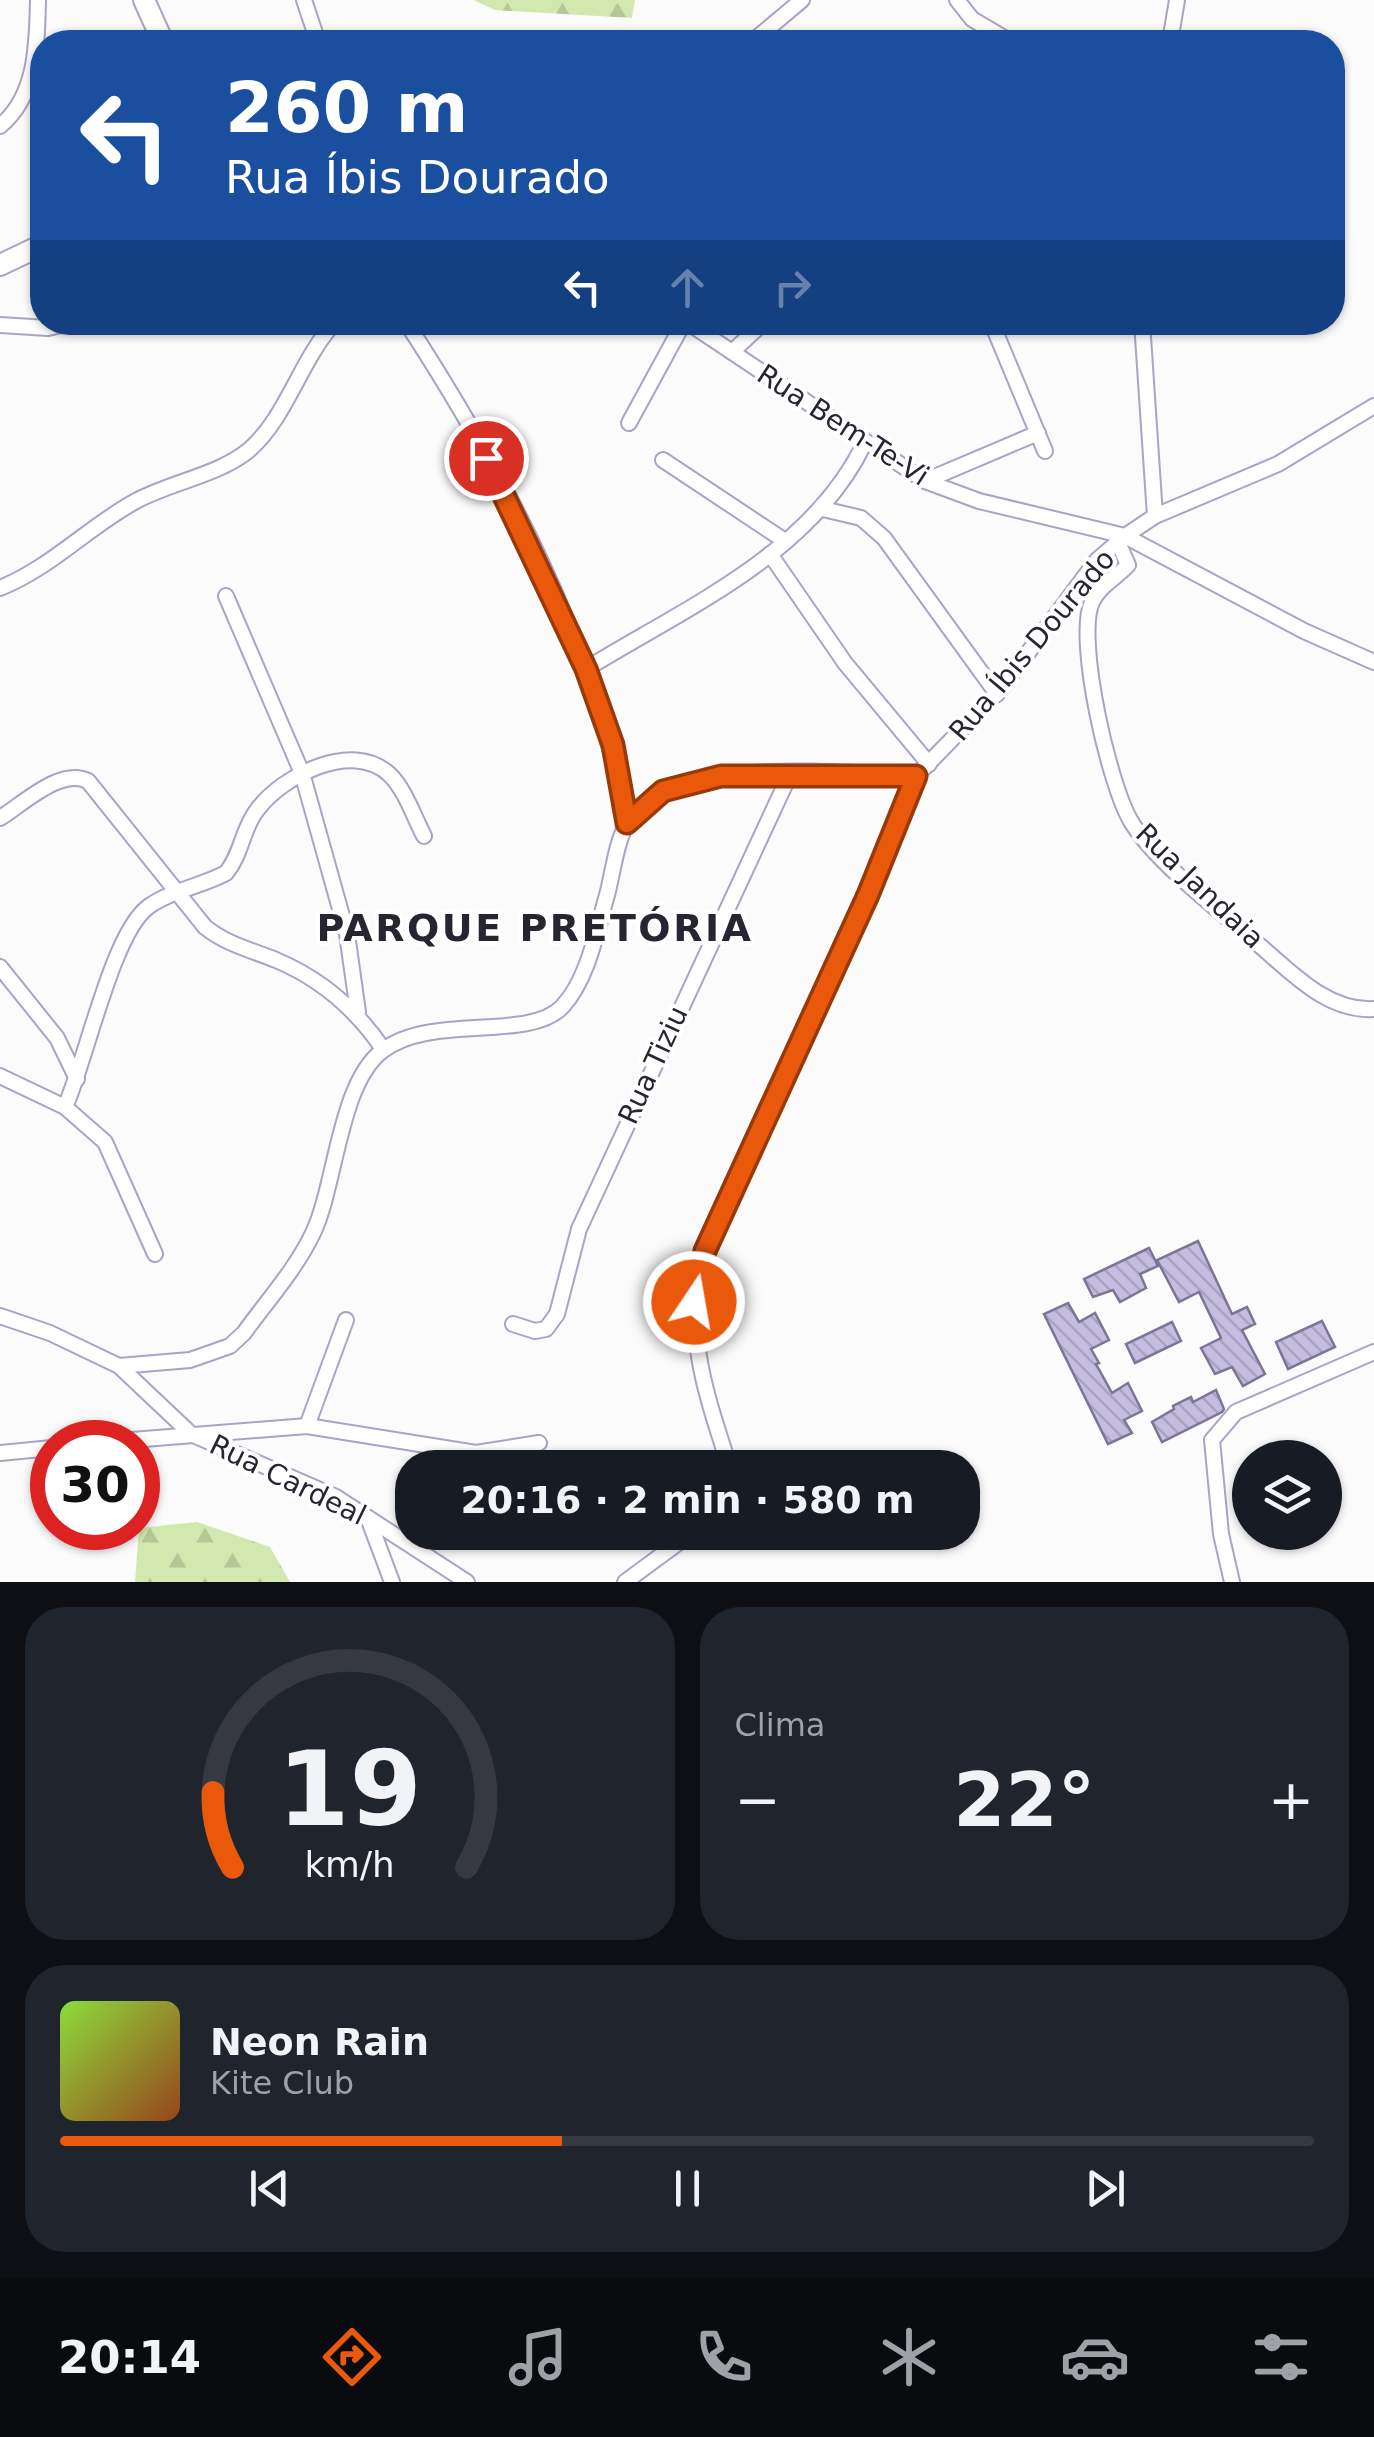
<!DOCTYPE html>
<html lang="pt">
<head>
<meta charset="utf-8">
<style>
	:root { --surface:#171b24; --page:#20242c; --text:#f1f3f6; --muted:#9ea1a6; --line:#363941; --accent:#ea580c }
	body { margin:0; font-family:"DejaVu Sans",sans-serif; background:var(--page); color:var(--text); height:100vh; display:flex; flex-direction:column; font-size:38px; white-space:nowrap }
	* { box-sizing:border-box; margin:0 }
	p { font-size:32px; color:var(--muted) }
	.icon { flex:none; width:55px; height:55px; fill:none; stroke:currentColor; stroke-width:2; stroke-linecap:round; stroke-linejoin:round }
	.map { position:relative; height:1582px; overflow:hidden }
	.side { display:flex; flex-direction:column; gap:25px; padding:25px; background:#0d0f14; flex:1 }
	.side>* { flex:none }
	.banner { position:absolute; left:30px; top:30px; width:1315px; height:305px; border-radius:40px; box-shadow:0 2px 8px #0004; background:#1a4fa0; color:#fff; overflow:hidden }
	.buttons { position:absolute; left:1232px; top:1440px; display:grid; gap:20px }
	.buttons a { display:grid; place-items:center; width:110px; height:110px; border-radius:50%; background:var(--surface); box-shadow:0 2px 8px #0004; font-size:50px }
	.speed { position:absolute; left:30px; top:1420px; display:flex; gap:20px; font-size:50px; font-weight:700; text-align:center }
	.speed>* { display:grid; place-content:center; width:130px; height:130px; border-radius:50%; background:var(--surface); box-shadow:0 2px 8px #0004; line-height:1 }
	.speed .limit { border:15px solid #d22; background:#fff; color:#111 }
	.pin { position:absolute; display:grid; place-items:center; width:85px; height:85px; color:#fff; margin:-42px; border:5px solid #fff; border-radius:50%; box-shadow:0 2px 10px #0007 }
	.me { position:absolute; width:110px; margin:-55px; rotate:12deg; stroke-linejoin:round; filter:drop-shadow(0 0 8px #0008) }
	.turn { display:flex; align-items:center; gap:35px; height:210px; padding:0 30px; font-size:45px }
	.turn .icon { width:130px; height:130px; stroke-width:2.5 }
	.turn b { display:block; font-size:70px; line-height:85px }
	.lanes { display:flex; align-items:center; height:95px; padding:0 30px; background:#0003; justify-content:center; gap:50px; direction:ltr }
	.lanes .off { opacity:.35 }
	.big { font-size:75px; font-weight:700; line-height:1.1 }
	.side .tile { flex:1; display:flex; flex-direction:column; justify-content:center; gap:15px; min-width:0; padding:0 35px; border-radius:40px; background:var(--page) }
	.side .dial { align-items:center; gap:0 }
	.dial svg { height:260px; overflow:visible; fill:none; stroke:var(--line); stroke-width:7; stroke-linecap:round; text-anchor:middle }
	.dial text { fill:var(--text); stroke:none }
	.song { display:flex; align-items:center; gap:30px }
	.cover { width:120px; height:120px; border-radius:15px; background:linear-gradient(135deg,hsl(90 70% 55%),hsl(20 70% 35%)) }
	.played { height:10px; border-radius:5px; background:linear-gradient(90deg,var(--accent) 40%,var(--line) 40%) }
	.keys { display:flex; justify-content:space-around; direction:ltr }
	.heat { display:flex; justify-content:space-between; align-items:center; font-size:55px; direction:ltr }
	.side .tiles { flex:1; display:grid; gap:25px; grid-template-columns:1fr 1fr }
	.tile:last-child { grid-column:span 2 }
	.trip { position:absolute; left:395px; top:1450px; width:585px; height:100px; border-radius:40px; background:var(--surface); box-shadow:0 2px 8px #0004; font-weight:700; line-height:100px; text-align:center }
	.menu { display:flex; height:160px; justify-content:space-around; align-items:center; background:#090b0e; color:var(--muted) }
	.menu .icon { width:70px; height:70px }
	.menu .selected { color:var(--accent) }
	.menu b { font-size:45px; color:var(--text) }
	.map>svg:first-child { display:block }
	.forest { fill:url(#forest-firs) }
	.building { fill:url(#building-back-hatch); stroke:#7d7595; stroke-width:2.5 }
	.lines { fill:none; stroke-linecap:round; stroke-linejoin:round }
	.street-casing { stroke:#aba3c5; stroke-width:18 }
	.secondary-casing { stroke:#aba3c5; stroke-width:24 }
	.street { stroke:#fff; stroke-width:14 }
	.secondary { stroke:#fff; stroke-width:20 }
	.route-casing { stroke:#983908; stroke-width:25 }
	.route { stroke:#ea580c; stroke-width:18 }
	.labels { text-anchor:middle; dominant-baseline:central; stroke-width:8; stroke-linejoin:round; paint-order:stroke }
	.street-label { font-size:28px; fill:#282533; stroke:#fff }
	.district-label { font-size:38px; font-weight:bold; letter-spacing:2.5px; fill:#282533; stroke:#fff }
</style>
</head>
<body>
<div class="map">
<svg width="1374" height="1582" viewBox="0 0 1374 1582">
	<defs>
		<pattern id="forest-firs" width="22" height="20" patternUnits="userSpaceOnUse" patternTransform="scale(2.5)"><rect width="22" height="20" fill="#d3e8ae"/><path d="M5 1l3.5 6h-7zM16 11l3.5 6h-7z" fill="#b5c796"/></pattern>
		<pattern id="building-back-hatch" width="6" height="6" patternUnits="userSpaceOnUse" patternTransform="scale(2.5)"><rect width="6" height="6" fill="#c5bde0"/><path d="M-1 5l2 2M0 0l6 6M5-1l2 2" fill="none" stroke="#a9a2c1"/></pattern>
	</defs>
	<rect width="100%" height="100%" fill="#fbfbfb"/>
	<g class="forest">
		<path d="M474,0H635L632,18L495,10Z"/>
		<path d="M197,1522L270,1547L290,1582H135L139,1528Z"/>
	</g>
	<g class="building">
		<path d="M1198,1241L1232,1314L1247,1307L1255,1324L1242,1330L1265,1374L1243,1386L1232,1367L1215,1374L1201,1348L1221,1338L1199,1292L1179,1302L1157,1260Z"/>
		<path d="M1149,1248L1158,1266L1140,1274L1146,1288L1120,1302L1113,1290L1093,1297L1084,1279Z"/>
		<path d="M1068,1303L1079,1322L1095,1313L1109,1340L1091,1349L1099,1363L1096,1364L1112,1393L1128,1383L1142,1411L1124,1420L1132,1433L1108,1444L1044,1314Z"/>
		<path d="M1322,1321L1335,1347L1288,1369L1276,1342Z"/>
		<path d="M1172,1322L1181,1341L1135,1363L1126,1344Z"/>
		<path d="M1216,1390L1224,1409L1222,1412L1162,1442L1152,1422L1174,1409L1173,1406L1191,1397L1193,1402Z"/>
	</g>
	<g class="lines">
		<g class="street-casing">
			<g id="street">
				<path d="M304,0L318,42"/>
				<path d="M957,0L972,19L1011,42"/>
				<path d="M752,42L802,0"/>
				<path d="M1170,42L1177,0"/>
				<path d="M0,126C37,96 37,43 38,0"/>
				<path d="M406,322C505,474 594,644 627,823"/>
				<path d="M687,322L925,481L979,501L1125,536L1304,631L1374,662"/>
				<path d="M1142,322L1155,516"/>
				<path d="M0,325L48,328L74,322"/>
				<path d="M993,326L1045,451"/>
				<path d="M732,352L764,322"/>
				<path d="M629,423L684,322"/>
				<path d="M663,460L785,541"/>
				<path d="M925,481L1038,433"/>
				<path d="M823,509L861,518L884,538L997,694"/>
				<path d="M1118,542L1128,565C1116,578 1100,585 1092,602C1075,639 1110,789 1132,823C1155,861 1223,914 1258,944C1291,972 1327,1012 1374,1009"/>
				<path d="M770,554L845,663L929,764"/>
				<path d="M0,588C52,567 88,527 136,501C171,482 219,475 249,450C287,417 300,360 335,322"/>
				<path d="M226,596L302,773L347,934L358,1012"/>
				<path d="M586,669C685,608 811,554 864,444"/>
				<path d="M0,818C23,804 61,767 88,781L205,927C226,944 251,950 276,960C321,979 356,1009 383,1049"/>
				<path d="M0,967L57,1038L77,1079"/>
				<path d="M0,1076L65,1107"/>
				<path d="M155,1254L105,1142L65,1107C86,1061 112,934 148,907C169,891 202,886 226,873C242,854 242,829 257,810C282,776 352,740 389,774C405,789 414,817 424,836"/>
				<path d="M0,1316L50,1333L119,1366L190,1360L230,1346L244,1333C267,1301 296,1269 313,1233C336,1185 339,1084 382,1051C431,1013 528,1042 562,1007C588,980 597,929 607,895C613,873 616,841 628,822C672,753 844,774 916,776"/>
				<path d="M513,1324L535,1331L546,1329L557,1314L579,1229L790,774"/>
				<path d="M119,1366L191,1434L336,1497L467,1582"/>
				<path d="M307,1426L346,1320"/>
				<path d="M107,1442L307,1426L476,1453L539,1443"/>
				<path d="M0,1453L52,1448"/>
				<path d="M726,1468L725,1453C702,1382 684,1325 705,1251L868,895L916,776L1001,689L1097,560L1125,536L1155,516L1278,464L1374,406"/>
				<path d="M368,1518L392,1582"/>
				<path d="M625,1582L693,1532"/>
				<path d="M1232,1582L1221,1534L1212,1440L1236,1412L1374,1352"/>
			</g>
		</g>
		<g class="secondary-casing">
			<g id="secondary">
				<path d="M144,0L163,42"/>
				<path d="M0,265L42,245"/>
			</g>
		</g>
		<use href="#street" class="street"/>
		<use href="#secondary" class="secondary"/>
	</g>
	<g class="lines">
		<g class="route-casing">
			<path id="route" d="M486,458L586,669L613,745L627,823L663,791L721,776H916L868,895L705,1251L694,1302"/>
		</g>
		<use href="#route" class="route"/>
	</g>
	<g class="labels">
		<g class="street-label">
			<text transform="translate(843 425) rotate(33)">Rua Bem-Te-Vi</text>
			<text transform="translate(1032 645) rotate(-50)">Rua Íbis Dourado</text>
			<text transform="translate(1200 886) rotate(44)">Rua Jandaia</text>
			<text transform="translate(653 1065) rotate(-65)">Rua Tiziu</text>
			<text transform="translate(288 1480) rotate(26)">Rua Cardeal</text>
		</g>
		<g class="district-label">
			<text x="535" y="928">PARQUE PRETÓRIA</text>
		</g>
	</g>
</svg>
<div class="buttons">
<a><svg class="icon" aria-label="layers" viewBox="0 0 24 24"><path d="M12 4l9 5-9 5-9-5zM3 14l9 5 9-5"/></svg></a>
</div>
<div class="speed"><div class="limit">30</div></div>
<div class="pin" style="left:486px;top:458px;background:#d93025"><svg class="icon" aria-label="arrive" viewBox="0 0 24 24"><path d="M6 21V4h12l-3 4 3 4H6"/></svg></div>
<svg class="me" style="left:694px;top:1302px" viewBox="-20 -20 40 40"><circle r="17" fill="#ea580c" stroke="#fff" stroke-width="3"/><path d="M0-11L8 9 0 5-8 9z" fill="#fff"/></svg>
<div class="trip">20:16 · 2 min · 580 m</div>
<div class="banner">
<div class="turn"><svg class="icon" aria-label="left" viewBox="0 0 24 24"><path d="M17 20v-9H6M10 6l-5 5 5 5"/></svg><div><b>260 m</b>Rua Íbis Dourado</div></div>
<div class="lanes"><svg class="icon" aria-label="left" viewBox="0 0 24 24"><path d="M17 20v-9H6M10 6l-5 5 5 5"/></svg><svg class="icon off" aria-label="ahead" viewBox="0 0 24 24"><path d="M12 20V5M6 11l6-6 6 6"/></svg><svg class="icon off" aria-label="right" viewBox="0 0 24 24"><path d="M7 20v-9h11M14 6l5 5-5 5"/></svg></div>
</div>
</div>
<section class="side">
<div class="tiles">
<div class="tile dial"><svg viewBox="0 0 100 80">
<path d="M14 69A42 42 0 1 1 86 69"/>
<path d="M14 69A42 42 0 0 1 8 46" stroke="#ea580c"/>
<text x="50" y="56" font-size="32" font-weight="700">19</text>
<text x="50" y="72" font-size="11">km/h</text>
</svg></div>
<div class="tile"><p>Clima</p>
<div class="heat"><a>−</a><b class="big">22°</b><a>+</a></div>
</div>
<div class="tile">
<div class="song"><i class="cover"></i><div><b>Neon Rain</b><p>Kite Club</p></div></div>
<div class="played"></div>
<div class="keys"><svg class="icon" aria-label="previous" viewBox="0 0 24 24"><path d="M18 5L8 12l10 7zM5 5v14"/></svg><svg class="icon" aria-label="pause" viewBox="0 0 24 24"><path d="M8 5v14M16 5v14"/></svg><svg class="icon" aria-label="next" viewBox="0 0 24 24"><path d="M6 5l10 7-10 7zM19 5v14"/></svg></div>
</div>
</div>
</section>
<nav class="menu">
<b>20:14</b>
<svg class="icon selected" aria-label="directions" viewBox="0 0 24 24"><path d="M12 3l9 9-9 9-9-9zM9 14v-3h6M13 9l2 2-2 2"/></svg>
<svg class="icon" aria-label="music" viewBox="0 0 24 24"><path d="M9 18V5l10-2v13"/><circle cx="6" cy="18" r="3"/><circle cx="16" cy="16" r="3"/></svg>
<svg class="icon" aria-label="phone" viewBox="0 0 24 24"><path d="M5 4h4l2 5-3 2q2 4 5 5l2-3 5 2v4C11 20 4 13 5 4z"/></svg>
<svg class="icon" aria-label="climate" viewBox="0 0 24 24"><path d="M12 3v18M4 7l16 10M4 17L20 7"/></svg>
<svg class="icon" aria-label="car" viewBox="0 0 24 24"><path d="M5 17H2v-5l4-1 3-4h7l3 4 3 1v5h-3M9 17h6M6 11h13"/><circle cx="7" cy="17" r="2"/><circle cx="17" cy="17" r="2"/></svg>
<svg class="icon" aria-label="filters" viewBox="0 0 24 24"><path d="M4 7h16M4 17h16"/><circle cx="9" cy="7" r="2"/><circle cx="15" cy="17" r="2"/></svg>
</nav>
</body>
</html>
